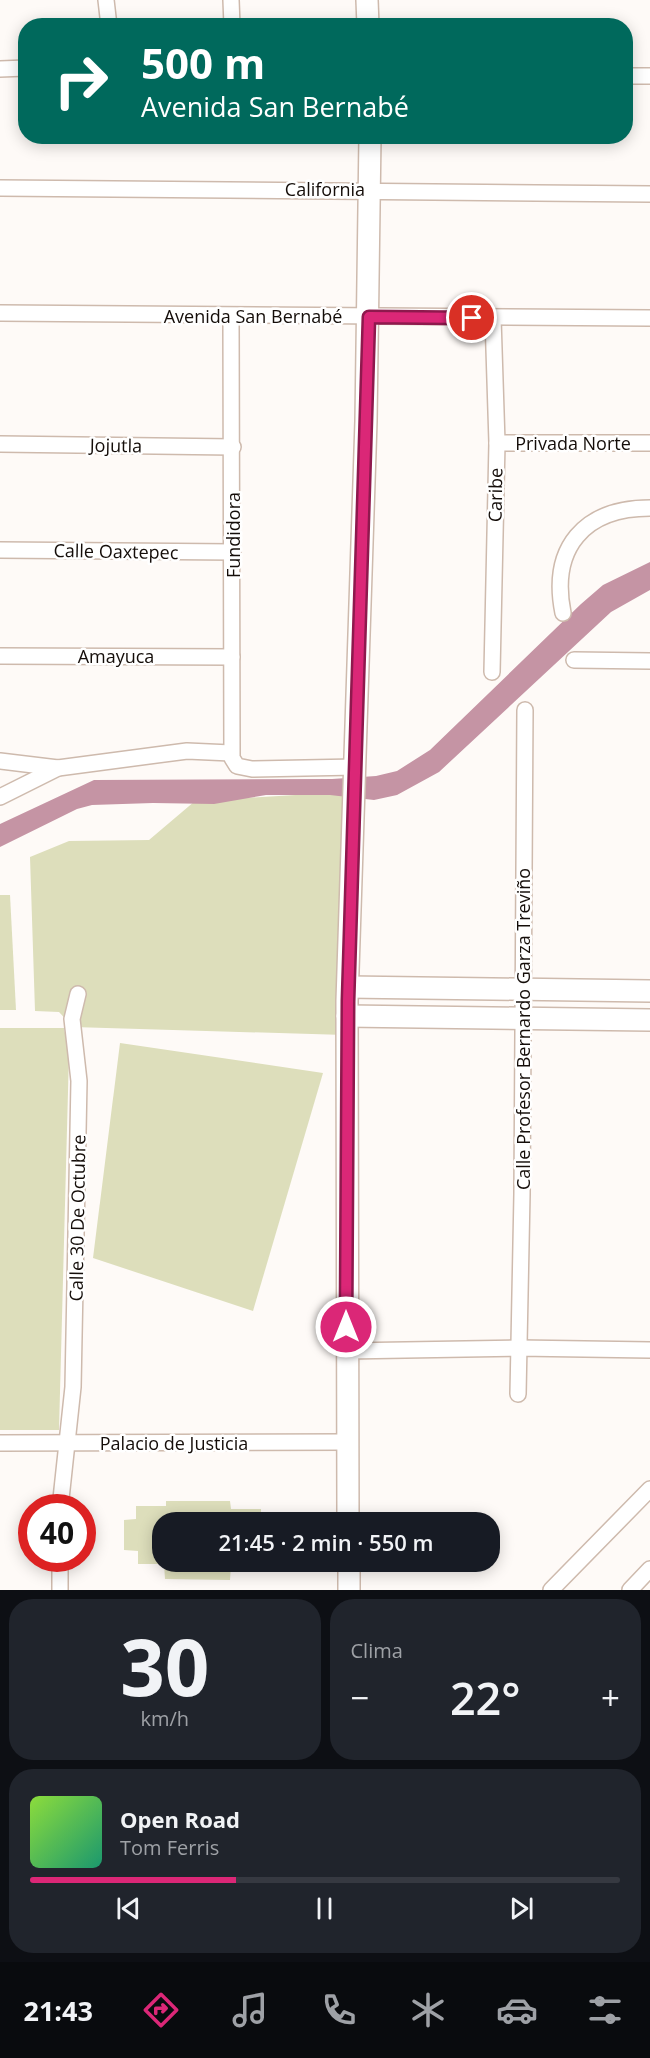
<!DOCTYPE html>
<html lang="es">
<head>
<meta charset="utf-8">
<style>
	:root { --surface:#171b24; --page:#20242c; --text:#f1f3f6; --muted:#9ea1a6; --line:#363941; --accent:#db2777 }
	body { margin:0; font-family:"Open Sans",sans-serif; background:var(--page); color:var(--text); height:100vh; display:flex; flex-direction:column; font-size:22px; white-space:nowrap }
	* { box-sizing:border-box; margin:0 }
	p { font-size:20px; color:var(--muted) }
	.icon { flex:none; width:33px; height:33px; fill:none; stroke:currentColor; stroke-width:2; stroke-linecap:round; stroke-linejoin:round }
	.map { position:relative; height:1590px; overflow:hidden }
	.sheet { display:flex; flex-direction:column; gap:9px; padding:9px; background:#0d0f14; flex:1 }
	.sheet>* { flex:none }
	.hud { position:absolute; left:18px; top:18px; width:615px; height:126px; border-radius:24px; box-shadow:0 3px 15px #0003; background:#00695c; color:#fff; overflow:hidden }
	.speed { position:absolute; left:18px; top:1494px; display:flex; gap:12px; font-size:30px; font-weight:700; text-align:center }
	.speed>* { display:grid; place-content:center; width:78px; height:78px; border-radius:50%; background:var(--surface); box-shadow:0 3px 15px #0003; line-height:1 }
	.speed .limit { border:9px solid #d22; background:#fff; color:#111 }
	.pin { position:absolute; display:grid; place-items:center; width:51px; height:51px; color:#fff; margin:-26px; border:3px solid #fff; border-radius:50%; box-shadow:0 2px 6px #0007 }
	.me { position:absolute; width:66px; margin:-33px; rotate:0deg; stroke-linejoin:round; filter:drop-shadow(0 0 4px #0008) }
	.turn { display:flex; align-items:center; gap:21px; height:126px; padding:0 24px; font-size:27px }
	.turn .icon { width:78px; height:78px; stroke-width:2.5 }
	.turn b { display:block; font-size:42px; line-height:51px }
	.big { font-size:45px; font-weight:600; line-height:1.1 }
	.sheet .tile { flex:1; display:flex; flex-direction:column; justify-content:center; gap:9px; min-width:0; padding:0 21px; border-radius:24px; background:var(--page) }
	.sheet .dial { align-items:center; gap:0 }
	.dial b { font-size:78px; line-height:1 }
	.song { display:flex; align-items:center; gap:18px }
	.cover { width:72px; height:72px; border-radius:9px; background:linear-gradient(135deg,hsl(90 70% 55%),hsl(160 70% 35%)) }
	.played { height:6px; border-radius:3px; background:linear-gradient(90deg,var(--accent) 35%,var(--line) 35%) }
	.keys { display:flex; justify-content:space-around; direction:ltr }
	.heat { display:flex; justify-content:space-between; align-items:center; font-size:33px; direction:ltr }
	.sheet .tiles { flex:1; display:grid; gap:9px; grid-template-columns:1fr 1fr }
	.tile:last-child { grid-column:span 2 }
	.trip { position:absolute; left:152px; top:1512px; width:348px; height:60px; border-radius:24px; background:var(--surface); box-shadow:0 3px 15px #0003; font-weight:600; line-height:60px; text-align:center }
	.tab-bar { display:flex; height:96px; justify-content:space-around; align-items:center; background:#090b0e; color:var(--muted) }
	.tab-bar .icon { width:42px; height:42px }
	.tab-bar .current { color:var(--accent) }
	.tab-bar b { font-size:27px; color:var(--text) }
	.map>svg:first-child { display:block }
	.green { fill:#dddebb }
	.water { fill:#c594a4 }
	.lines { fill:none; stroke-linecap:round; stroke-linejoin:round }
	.street-casing { stroke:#cebaad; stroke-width:18 }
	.secondary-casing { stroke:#cebaad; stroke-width:24 }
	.street { stroke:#fff; stroke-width:15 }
	.secondary { stroke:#fff; stroke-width:21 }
	.route-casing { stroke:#8e194d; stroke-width:15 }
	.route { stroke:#db2777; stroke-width:10 }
	.labels { text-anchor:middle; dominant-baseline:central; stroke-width:5; stroke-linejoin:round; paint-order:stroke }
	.street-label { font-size:18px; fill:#140d09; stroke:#fff }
</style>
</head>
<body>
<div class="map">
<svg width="650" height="1590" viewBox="0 0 650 1590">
	<rect width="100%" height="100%" fill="#fefaf7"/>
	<g class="green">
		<path d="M345,792V1035L73,1027L59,1012L35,1011L30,857L69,841L149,840L195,801Z"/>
		<path d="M0,895H10L16,1010H0Z"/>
		<path d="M0,1028H64L69,1054L59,1430H0Z"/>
		<path d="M120,1043L323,1073L253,1311L93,1258Z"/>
		<path d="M166,1501H230L231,1509H261V1522H276H162V1562H259V1565H231L230,1580L165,1579L164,1564H138V1551L124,1550V1520L136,1519V1506H166Z"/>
	</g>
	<path class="water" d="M650,562V590L611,612L439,772L397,795L374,800L330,795H266L214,804L153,803L92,805L77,809L0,847V824L94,780L332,779L376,776L397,771L430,750L581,604L603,585Z"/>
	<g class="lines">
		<g class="street-casing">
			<g id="street">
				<path d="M106,0L109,26"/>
				<path d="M231,0L232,26"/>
				<path d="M0,69L26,68"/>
				<path d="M626,76H650"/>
				<path d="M0,188L650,194"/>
				<path d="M0,313L650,318"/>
				<path d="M231,317L232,758L237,766L252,769L356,767"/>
				<path d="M497,443H650"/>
				<path d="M0,444L233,447"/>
				<path d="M0,550L233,552"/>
				<path d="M563,613C550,548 584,508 650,508"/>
				<path d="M0,656L232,657"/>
				<path d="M574,660L650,661"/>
				<path d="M492,672L497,443L493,318"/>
				<path d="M0,761L58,768"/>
				<path d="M0,797L58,768L187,751L231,753"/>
				<path d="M346,1351L519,1348L650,1350"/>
				<path d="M518,1394L522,1194L525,710"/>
				<path d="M0,1443L348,1442"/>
				<path d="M60,1508L73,1387L79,1081L72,1019L78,994"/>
				<path d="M60,1590V1558"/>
				<path d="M551,1590L650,1489"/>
				<path d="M630,1590L650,1569"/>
			</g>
		</g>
		<g class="secondary-casing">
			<g id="secondary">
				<path d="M367,0L368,26"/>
				<path d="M348,987L650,991"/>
				<path d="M347,1016L650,1020"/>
				<path d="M348,1522L347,1001L366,421L370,136"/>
				<path d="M349,1562V1590"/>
			</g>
		</g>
		<use href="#street" class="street"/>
		<use href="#secondary" class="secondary"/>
	</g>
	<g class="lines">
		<g class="route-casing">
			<path id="route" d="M346,1327L348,1001L369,317L472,318"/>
		</g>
		<use href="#route" class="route"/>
	</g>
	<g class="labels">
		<g class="street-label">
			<text x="325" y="189">California</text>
			<text x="253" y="316">Avenida San Bernabé</text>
			<text x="573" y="443">Privada Norte</text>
			<text transform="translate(116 445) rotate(1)">Jojutla</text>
			<text transform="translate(495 495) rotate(-89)">Caribe</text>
			<text transform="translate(233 535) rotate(-90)">Fundidora</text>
			<text transform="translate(116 551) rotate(1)">Calle Oaxtepec</text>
			<text x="116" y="656">Amayuca</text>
			<text transform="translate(523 1029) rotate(-90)">Calle Profesor Bernardo Garza Treviño</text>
			<text transform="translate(77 1218) rotate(-89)">Calle 30 De Octubre</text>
			<text x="174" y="1443">Palacio de Justicia</text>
		</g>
	</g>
</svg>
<div class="speed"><div class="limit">40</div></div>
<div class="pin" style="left:472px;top:318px;background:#d93025"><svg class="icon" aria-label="arrive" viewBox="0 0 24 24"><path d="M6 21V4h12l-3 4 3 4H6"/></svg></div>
<svg class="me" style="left:346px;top:1327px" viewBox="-20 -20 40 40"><circle r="17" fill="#db2777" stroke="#fff" stroke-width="3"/><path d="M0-11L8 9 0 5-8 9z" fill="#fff"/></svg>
<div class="trip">21:45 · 2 min · 550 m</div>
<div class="hud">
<div class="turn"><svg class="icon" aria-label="right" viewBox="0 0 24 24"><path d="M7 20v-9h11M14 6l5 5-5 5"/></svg><div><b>500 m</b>Avenida San Bernabé</div></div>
</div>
</div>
<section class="sheet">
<div class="tiles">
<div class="tile dial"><b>30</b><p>km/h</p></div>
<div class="tile"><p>Clima</p>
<div class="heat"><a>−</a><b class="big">22°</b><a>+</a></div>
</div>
<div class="tile">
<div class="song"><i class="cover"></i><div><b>Open Road</b><p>Tom Ferris</p></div></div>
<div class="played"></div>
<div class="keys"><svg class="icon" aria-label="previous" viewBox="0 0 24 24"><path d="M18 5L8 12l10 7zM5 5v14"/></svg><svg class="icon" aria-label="pause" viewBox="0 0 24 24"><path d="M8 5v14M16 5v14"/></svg><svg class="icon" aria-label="next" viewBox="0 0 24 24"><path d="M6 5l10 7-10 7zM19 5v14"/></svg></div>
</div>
</div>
</section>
<nav class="tab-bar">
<b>21:43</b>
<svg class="icon current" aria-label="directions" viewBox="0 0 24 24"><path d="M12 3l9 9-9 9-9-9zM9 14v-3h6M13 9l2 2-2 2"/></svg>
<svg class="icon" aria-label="music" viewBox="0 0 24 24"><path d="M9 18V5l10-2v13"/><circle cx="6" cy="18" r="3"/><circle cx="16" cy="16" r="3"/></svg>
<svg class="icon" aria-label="phone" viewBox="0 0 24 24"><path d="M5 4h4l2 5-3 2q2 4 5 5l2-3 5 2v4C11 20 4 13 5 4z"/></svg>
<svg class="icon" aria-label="climate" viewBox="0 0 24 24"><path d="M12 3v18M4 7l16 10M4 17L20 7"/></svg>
<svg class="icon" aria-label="car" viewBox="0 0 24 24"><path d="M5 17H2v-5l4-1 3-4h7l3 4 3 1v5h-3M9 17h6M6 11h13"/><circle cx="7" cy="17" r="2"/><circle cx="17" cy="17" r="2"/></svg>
<svg class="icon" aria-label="filters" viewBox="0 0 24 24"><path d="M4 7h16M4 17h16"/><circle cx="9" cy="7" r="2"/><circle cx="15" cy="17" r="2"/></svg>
</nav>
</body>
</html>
